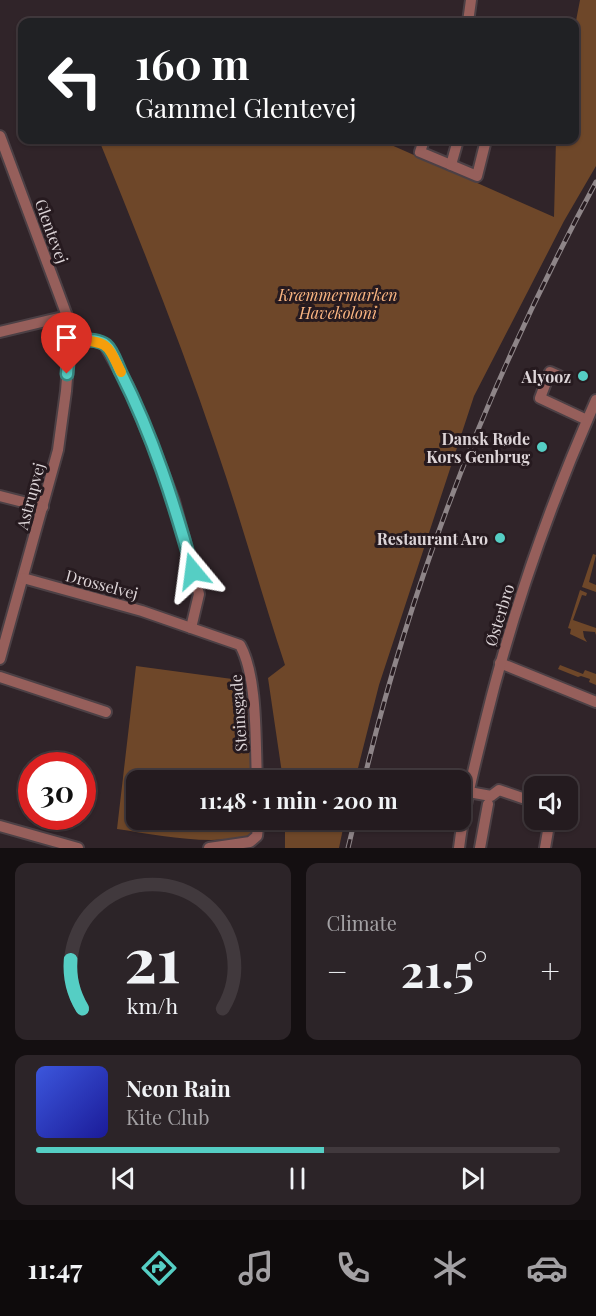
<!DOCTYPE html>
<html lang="en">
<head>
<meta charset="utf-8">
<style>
	:root { --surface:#241b1f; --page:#2c2428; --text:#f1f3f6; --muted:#a3a1a4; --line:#41393d; --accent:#55cec4 }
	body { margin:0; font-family:"Playfair Display",serif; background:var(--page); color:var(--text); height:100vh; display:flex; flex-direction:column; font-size:22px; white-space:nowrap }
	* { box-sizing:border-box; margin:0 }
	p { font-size:20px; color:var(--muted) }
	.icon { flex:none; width:33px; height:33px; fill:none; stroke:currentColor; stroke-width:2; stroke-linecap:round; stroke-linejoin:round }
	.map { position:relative; height:848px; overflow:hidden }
	.drawer { display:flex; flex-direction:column; gap:15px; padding:15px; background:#140f11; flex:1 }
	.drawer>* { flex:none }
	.top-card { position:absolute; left:18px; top:18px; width:561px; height:126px; border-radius:12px; box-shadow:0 2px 4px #0004,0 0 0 2px var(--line); background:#202124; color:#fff; overflow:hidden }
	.tools { position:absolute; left:524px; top:776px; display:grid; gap:12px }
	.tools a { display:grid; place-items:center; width:54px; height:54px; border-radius:12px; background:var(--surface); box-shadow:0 2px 4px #0004,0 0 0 2px var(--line); font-size:30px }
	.speed { position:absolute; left:18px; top:752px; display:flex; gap:12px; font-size:30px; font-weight:700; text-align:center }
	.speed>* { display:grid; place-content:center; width:78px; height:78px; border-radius:50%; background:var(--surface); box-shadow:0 2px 4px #0004,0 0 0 2px var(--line); line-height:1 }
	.speed .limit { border:9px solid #d22; background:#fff; color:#111 }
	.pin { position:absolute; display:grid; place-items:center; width:51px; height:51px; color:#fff; margin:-62px -26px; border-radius:50% 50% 50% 0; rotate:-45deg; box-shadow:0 0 6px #0007 }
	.pin .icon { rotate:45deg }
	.me { position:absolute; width:66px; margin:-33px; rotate:344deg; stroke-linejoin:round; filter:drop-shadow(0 0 4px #0008) }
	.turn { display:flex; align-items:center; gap:21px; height:126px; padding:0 18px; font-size:27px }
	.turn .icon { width:78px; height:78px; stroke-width:2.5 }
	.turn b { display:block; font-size:42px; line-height:51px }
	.big { font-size:45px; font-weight:700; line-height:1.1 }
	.drawer .card { flex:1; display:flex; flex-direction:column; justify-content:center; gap:9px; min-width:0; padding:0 21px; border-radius:12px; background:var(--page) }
	.drawer .dial { align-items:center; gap:0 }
	.dial svg { height:156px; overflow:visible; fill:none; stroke:var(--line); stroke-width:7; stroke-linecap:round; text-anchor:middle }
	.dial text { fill:var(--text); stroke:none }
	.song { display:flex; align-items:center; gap:18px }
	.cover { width:72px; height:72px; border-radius:9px; background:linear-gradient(135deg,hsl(230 70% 55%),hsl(240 70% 35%)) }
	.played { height:6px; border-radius:3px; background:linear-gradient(90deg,var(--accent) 55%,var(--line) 55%) }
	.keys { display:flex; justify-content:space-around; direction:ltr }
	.heat { display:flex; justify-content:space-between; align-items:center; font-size:33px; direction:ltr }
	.drawer .tiles { flex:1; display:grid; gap:15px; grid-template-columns:1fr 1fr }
	.card:last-child { grid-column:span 2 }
	.trip { position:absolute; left:126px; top:770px; width:345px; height:60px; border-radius:12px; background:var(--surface); box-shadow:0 2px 4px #0004,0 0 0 2px var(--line); font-weight:700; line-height:60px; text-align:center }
	.tab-bar { display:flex; height:96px; justify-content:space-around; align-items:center; background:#0e0b0c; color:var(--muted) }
	.tab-bar .icon { width:42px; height:42px }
	.tab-bar .selected { color:var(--accent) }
	.tab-bar b { font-size:27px; color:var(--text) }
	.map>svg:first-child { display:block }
	.green { fill:#6e4729 }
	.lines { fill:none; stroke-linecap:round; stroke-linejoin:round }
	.minor-casing { stroke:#4c4045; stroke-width:14 }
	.minor { stroke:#965f5b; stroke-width:10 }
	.rail-casing { stroke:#8e8588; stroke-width:5 }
	.rail { stroke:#261a1f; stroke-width:3; stroke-dasharray:9; stroke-linecap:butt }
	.route-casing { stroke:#37867f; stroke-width:15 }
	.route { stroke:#55cec4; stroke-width:10 }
	.slow { stroke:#f59e0b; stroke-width:10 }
	.poi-dot { fill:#55cec4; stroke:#261a1f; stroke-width:2 }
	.labels { text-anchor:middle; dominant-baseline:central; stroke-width:6; stroke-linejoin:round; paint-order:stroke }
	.street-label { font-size:16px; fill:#ddd5d8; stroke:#261a1f }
	.park-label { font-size:16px; font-style:italic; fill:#fcb682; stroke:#261a1f }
	.poi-label { font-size:16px; font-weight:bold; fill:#ddd5d8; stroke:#261a1f; text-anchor:end }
</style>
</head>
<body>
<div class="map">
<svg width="596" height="848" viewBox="0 0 596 848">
	<rect width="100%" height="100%" fill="#302429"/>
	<g class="green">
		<path d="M580,0H596V166L564,221L474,396L379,685L355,780H283L268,678L285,665C261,593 241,519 216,447C181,343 140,241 99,140H380L554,217L556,140H574L575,26Z"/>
		<path d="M593,554L596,555L589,582L596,585V592L582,587Z"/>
		<path d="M580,590L587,593L586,596L582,595L573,620L596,628V635L595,632L583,631L584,637L587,642L570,634L571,629L568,628Z"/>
		<path d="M560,665L583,674L585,670L596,674V685L589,682L590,679L581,676L578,677L558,669Z"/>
		<path d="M136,666L247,681L252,780H136V819H254L255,833C219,848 158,835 117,829Z"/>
		<path d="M285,819H345L339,848H285Z"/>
	</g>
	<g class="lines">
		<g class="minor-casing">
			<g id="minor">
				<path d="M468,22L471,0"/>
				<path d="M0,136L60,297L67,316L70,339L66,391L58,450L0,659"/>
				<path d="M424,140L420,152L451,165"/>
				<path d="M458,140L451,165L477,176L486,140"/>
				<path d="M0,332L67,316"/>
				<path d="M70,339L97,341L105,345L128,386L155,451L174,501L199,594L191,628"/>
				<path d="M559,376L550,372L540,398L587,420"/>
				<path d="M0,496L43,507"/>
				<path d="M23,578L142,611L240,645C258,677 255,742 257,780"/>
				<path d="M500,663L596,702"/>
				<path d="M0,677L106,712"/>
				<path d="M469,792L491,796L499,790L534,802"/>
				<path d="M0,826L78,848"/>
				<path d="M209,848L250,842L257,836L259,819"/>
				<path d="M459,848C464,806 475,764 485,723C512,612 550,504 596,400"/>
				<path d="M480,848L488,804"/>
				<path d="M545,848L550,819"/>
			</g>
		</g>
		<use href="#minor" class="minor"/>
		<g class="rail-casing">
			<g id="rail">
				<path d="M364,780C414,571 494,371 596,182"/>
				<path d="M348,848L355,819"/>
			</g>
		</g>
		<use href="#rail" class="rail"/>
	</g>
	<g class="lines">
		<g class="route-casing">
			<path id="route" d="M67,374L70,339C80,340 98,338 106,345C113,351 117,365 121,373C153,436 174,503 193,571"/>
		</g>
		<use href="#route" class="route"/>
		<path class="slow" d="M75,339C109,343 106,342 121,372"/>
	</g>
	<g class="poi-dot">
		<circle cx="583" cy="376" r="6"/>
		<circle cx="542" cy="447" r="6"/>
		<circle cx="500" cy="538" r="6"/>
	</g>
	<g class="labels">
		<g class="street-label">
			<text transform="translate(52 231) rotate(70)">Glentevej</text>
			<text transform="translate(30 496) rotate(-75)">Astrupvej</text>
			<text transform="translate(102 584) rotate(15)">Drosselvej</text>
			<text transform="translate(499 615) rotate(-73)">Østerbro</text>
			<text transform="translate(238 713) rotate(-94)">Steinsgade</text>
		</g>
		<g class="park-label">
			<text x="338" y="294">Kræmmermarken<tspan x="338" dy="18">Havekoloni</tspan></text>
		</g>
		<g class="poi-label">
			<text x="571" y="376">Alyooz</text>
			<text x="530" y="438">Dansk Røde<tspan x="530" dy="18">Kors Genbrug</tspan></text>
			<text x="488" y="538">Restaurant Aro</text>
		</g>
	</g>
</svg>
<div class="tools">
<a><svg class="icon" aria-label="sound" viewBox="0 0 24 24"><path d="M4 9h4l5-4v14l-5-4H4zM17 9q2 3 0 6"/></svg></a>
</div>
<div class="speed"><div class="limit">30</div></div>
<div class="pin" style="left:67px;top:374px;background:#d93025"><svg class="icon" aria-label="arrive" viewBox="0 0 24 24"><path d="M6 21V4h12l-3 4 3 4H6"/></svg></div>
<svg class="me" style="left:193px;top:571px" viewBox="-20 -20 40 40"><path d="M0-17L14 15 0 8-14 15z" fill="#55cec4" stroke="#fff" stroke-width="4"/></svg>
<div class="trip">11:48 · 1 min · 200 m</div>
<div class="top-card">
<div class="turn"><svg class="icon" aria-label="left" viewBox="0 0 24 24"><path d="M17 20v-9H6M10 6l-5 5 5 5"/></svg><div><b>160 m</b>Gammel Glentevej</div></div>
</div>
</div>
<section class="drawer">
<div class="tiles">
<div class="card dial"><svg viewBox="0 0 100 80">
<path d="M14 69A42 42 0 1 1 86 69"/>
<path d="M14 69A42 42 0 0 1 8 44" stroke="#55cec4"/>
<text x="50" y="56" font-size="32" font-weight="700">21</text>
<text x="50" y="72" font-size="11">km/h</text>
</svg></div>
<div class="card"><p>Climate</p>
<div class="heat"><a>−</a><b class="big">21.5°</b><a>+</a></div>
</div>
<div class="card">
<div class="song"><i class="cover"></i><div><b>Neon Rain</b><p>Kite Club</p></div></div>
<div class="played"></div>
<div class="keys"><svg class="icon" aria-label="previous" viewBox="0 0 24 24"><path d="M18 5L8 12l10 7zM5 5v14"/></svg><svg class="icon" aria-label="pause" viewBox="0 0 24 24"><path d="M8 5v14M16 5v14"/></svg><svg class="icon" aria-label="next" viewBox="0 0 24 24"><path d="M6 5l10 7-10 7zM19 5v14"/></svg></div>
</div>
</div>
</section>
<nav class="tab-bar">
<b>11:47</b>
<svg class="icon selected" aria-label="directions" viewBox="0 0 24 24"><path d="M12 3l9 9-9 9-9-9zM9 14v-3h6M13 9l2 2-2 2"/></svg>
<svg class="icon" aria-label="music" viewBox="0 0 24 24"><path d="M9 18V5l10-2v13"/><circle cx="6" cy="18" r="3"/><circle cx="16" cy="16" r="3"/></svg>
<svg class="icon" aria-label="phone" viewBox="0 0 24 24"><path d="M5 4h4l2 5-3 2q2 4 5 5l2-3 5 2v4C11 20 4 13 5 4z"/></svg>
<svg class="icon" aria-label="climate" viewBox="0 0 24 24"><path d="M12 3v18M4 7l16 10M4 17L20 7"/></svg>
<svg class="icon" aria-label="car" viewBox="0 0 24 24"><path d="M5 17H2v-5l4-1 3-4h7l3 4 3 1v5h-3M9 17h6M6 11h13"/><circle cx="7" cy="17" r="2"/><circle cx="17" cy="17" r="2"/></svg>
</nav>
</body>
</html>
